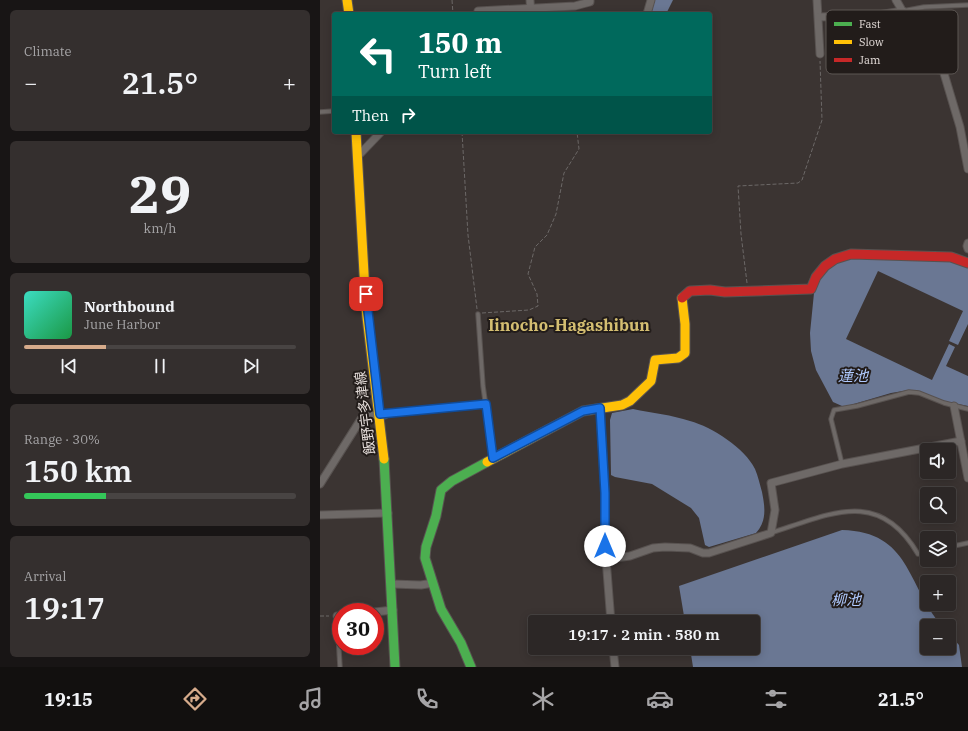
<!DOCTYPE html>
<html lang="en">
<head>
<meta charset="utf-8">
<style>
	:root { --surface:#2c2726; --page:#342f2e; --text:#f1f3f6; --muted:#a6a5a7; --line:#484443; --accent:#d6ab8b }
	body { margin:0; font-family:"IBM Plex Serif","Noto Sans JP",serif; background:var(--page); color:var(--text); height:100vh; display:flex; flex-direction:column; font-size:15px; white-space:nowrap }
	* { box-sizing:border-box; margin:0 }
	p { font-size:13px; color:var(--muted) }
	.icon { flex:none; width:22px; height:22px; fill:none; stroke:currentColor; stroke-width:2; stroke-linecap:round; stroke-linejoin:round }
	.map { position:relative; flex:1; overflow:hidden }
	.sheet { display:flex; flex-direction:column; gap:10px; padding:10px; background:#181515; width:320px }
	.sheet>* { flex:none }
	.banner { position:absolute; left:12px; top:12px; width:380px; height:122px; border-radius:4px; box-shadow:0 2px 10px #0003,0 0 0 1px var(--line); background:#00695c; color:#fff; overflow:hidden }
	.fabs { position:absolute; left:600px; top:443px; display:grid; gap:8px }
	.fabs a { display:grid; place-items:center; width:36px; height:36px; border-radius:4px; background:var(--surface); box-shadow:0 2px 10px #0003,0 0 0 1px var(--line); font-size:20px }
	.speed { position:absolute; left:12px; top:603px; display:flex; gap:8px; font-size:20px; font-weight:700; text-align:center }
	.speed>* { display:grid; place-content:center; width:52px; height:52px; border-radius:50%; background:var(--surface); box-shadow:0 2px 10px #0003,0 0 0 1px var(--line); line-height:1 }
	.speed .limit { border:6px solid #d22; background:#fff; color:#111 }
	.pin { position:absolute; display:grid; place-items:center; width:34px; height:34px; color:#fff; margin:-17px; border-radius:8px; box-shadow:0 2px 6px #0006 }
	.me { position:absolute; width:44px; margin:-22px; rotate:0deg; stroke-linejoin:round; filter:drop-shadow(0 0 3px #0008) }
	.turn { display:flex; align-items:center; gap:14px; height:84px; padding:0 20px; font-size:18px }
	.turn .icon { width:52px; height:52px; stroke-width:2.5 }
	.turn b { display:block; font-size:28px; line-height:34px }
	.then { display:flex; align-items:center; height:38px; padding:0 20px; background:#0003; gap:8px; font-size:15px }
	.big { font-size:30px; font-weight:600; line-height:1.1 }
	.sheet .tile { flex:1; display:flex; flex-direction:column; justify-content:center; gap:6px; min-width:0; padding:0 14px; border-radius:6px; background:var(--page) }
	.sheet .dial { align-items:center; gap:0 }
	.dial b { font-size:52px; line-height:1 }
	.song { display:flex; align-items:center; gap:12px }
	.cover { width:48px; height:48px; border-radius:6px; background:linear-gradient(135deg,hsl(170 70% 55%),hsl(140 70% 35%)) }
	.played { height:4px; border-radius:2px; background:linear-gradient(90deg,var(--accent) 30%,var(--line) 30%) }
	.keys { display:flex; justify-content:space-around; direction:ltr }
	.heat { display:flex; justify-content:space-between; align-items:center; font-size:22px; direction:ltr }
	.charge { height:6px; border-radius:3px; background:linear-gradient(90deg,#34c759 30%,var(--line) 0) }
	.trip { position:absolute; left:208px; top:615px; width:232px; height:40px; border-radius:4px; background:var(--surface); box-shadow:0 2px 10px #0003,0 0 0 1px var(--line); font-weight:600; line-height:40px; text-align:center }
	.dock { display:flex; height:64px; justify-content:space-around; align-items:center; background:#12100f; color:var(--muted) }
	.dock .icon { width:28px; height:28px }
	.dock .current { color:var(--accent) }
	.dock b { font-size:18px; color:var(--text) }
	main { display:flex; flex:1; min-height:0 }
	.map>svg:first-child { display:block }
	.water { fill:#6a7793 }
	.lines { fill:none; stroke-linecap:round; stroke-linejoin:round }
	.lane-casing { stroke:#585250; stroke-width:5.5 }
	.street-casing { stroke:#585250; stroke-width:9 }
	.fast-casing { stroke:#585250; stroke-width:11 }
	.slow-casing { stroke:#585250; stroke-width:11 }
	.jam-casing { stroke:#585250; stroke-width:11 }
	.path { stroke:#6c6867; stroke-width:1; stroke-dasharray:4 2; stroke-linecap:butt }
	.lane { stroke:#6e6967; stroke-width:3.5 }
	.street { stroke:#6e6967; stroke-width:7 }
	.fast { stroke:#4caf50; stroke-width:9 }
	.slow { stroke:#ffc107; stroke-width:9 }
	.jam { stroke:#c62828; stroke-width:9 }
	.route-casing { stroke:#114b97; stroke-width:10 }
	.route { stroke:#1a73e8; stroke-width:7 }
	.labels { text-anchor:middle; dominant-baseline:central; stroke-width:4; stroke-linejoin:round; paint-order:stroke }
	.street-label { font-size:14px; fill:#e4dcd9; stroke:#221c1a }
	.water-label { font-size:15px; font-style:italic; fill:#afc9fe; stroke:#221c1a }
	.quarter-label { font-size:16px; font-weight:bold; fill:#d4be71; stroke:#221c1a }
	.key { fill:#221c1a; stroke:#5c5653; stroke-width:1 }
	.key-label { font-size:11px; fill:#e4dcd9 }
</style>
</head>
<body>
<main>
<section class="sheet">
<div class="tile"><p>Climate</p>
<div class="heat"><a>−</a><b class="big">21.5°</b><a>+</a></div>
</div>
<div class="tile dial"><b>29</b><p>km/h</p></div>
<div class="tile">
<div class="song"><i class="cover"></i><div><b>Northbound</b><p>June Harbor</p></div></div>
<div class="played"></div>
<div class="keys"><svg class="icon" aria-label="previous" viewBox="0 0 24 24"><path d="M18 5L8 12l10 7zM5 5v14"/></svg><svg class="icon" aria-label="pause" viewBox="0 0 24 24"><path d="M8 5v14M16 5v14"/></svg><svg class="icon" aria-label="next" viewBox="0 0 24 24"><path d="M6 5l10 7-10 7zM19 5v14"/></svg></div>
</div>
<div class="tile"><p>Range · 30%</p><b class="big">150 km</b><div class="charge"></div></div>
<div class="tile"><p>Arrival</p><b class="big">19:17</b></div>
</section>
<div class="map">
<svg width="648" height="667" viewBox="0 0 648 667">
	<rect width="100%" height="100%" fill="#3b3432"/>
	<g class="water">
		<path d="M334,0H353L346,14H330Z"/>
		<path d="M536,258L630,260L648,267V324L638,345L629,341L643,311L558,271L526,339L612,380L629,344L635,347L626,366L648,376V406L624,401L599,391L589,390L571,393L527,406H522L513,402L496,370L491,351L490,333L495,283L511,266L524,260Z"/>
		<path d="M313,409C332,413 352,415 370,421C392,427 425,448 435,469C438,476 440,485 442,492C445,507 447,521 436,533L389,547L385,545L379,518L371,508L332,484L295,477L291,475L290,420L292,413Z"/>
		<path d="M522,530C591,532 586,584 622,626H607V648H629V634L639,645L642,667H373L370,648H433V622H365L359,586Z"/>
	</g>
	<g class="lines">
		<g class="lane-casing">
			<g id="lane">
				<path d="M583,11L604,7L648,5"/>
				<path d="M0,112L14,111"/>
				<path d="M158,314L163,386L173,457"/>
				<path d="M65,415L166,404"/>
				<path d="M522,464L511,419L514,410L537,406L589,392L599,393L624,403L648,409"/>
				<path d="M451,533C510,514 559,487 598,554L607,552"/>
				<path d="M629,547L648,543"/>
				<path d="M17,616L20,667"/>
			</g>
		</g>
		<g class="street-casing">
			<g id="street">
				<path d="M210,0L211,14"/>
				<path d="M497,0L500,54"/>
				<path d="M576,0C590,21 591,44 595,68L623,70L640,127L648,169"/>
				<path d="M158,11L255,6L270,2V0"/>
				<path d="M327,14L331,0"/>
				<path d="M499,17L558,15L583,11"/>
				<path d="M38,156L61,132"/>
				<path d="M648,243L647,246L648,249"/>
				<path d="M634,406L648,478"/>
				<path d="M280,408L285,493V546L291,622"/>
				<path d="M0,484L41,419L45,416L65,415"/>
				<path d="M0,515L68,513"/>
				<path d="M287,559L310,556L333,548L345,547L370,548L383,553H389L451,533L455,510L451,483L522,464L641,441"/>
				<path d="M72,584L101,585L113,583"/>
				<path d="M55,612L73,610"/>
				<path d="M17,616H21"/>
				<path d="M293,648L295,667"/>
			</g>
		</g>
		<g class="fast-casing">
			<g id="fast">
				<path d="M64,459L75,667"/>
				<path d="M151,667L141,643L121,609L105,558L106,547L116,516L121,490L132,481L167,462"/>
			</g>
		</g>
		<g class="slow-casing">
			<g id="slow">
				<path d="M27,0L29,14"/>
				<path d="M36,132L46,309L64,459"/>
				<path d="M167,462L263,411L302,405L310,401L331,381L335,360L358,358L365,353V324L362,298"/>
			</g>
		</g>
		<g class="jam-casing">
			<path id="jam" d="M362,298L370,291L390,290L405,292L491,289L496,277L505,266L515,259L531,254L631,257L648,263"/>
		</g>
		<g class="path">
			<path d="M132,0L133,14"/>
			<path d="M142,132L148,235L157,309"/>
			<path d="M427,283L421,234L418,186L478,183L482,180L502,120L500,61"/>
			<path d="M162,313L209,310L218,306L217,294L208,274L215,247L227,235L236,214L244,173L259,149L257,132"/>
			<path d="M0,616H9"/>
		</g>
		<use href="#lane" class="lane"/>
		<use href="#street" class="street"/>
		<use href="#fast" class="fast"/>
		<use href="#slow" class="slow"/>
		<use href="#jam" class="jam"/>
	</g>
	<g class="lines">
		<g class="route-casing">
			<path id="route" d="M46,294L60,414L166,404L173,458L263,411L280,408L285,493V546"/>
		</g>
		<use href="#route" class="route"/>
	</g>
	<g class="labels">
		<g class="street-label">
			<text transform="translate(45 413) rotate(-97)">飯野宇多津線</text>
		</g>
		<g class="water-label">
			<text x="533" y="375">蓮池</text>
			<text x="526" y="599">柳池</text>
		</g>
		<g class="quarter-label">
			<text x="249" y="325">Iinocho-Hagashibun</text>
		</g>
	</g>
	<rect x="506" y="10" width="132" height="64" rx="6" class="key"/>
	<rect x="514" y="22" width="18" height="4" fill="#4caf50"/>
	<rect x="514" y="40" width="18" height="4" fill="#ffc107"/>
	<rect x="514" y="58" width="18" height="4" fill="#c62828"/>
	<g class="key-label">
		<text x="539" y="28">Fast</text>
		<text x="539" y="46">Slow</text>
		<text x="539" y="64">Jam</text>
	</g>
</svg>
<div class="fabs">
<a><svg class="icon" aria-label="sound" viewBox="0 0 24 24"><path d="M4 9h4l5-4v14l-5-4H4zM17 9q2 3 0 6"/></svg></a>
<a><svg class="icon" aria-label="search" viewBox="0 0 24 24"><circle cx="10" cy="10" r="6"/><path d="M15 15l6 6"/></svg></a>
<a><svg class="icon" aria-label="layers" viewBox="0 0 24 24"><path d="M12 4l9 5-9 5-9-5zM3 14l9 5 9-5"/></svg></a>
<a>+</a>
<a>−</a>
</div>
<div class="speed"><div class="limit">30</div></div>
<div class="pin" style="left:46px;top:294px;background:#d93025"><svg class="icon" aria-label="arrive" viewBox="0 0 24 24"><path d="M6 21V4h12l-3 4 3 4H6"/></svg></div>
<svg class="me" style="left:285px;top:546px" viewBox="-20 -20 40 40"><circle r="19" fill="#fff"/><path d="M0-13L10 11 0 6-10 11z" fill="#1a73e8"/></svg>
<div class="trip">19:17 · 2 min · 580 m</div>
<div class="banner">
<div class="turn"><svg class="icon" aria-label="left" viewBox="0 0 24 24"><path d="M17 20v-9H6M10 6l-5 5 5 5"/></svg><div><b>150 m</b>Turn left</div></div>
<div class="then">Then<svg class="icon" aria-label="right" viewBox="0 0 24 24"><path d="M7 20v-9h11M14 6l5 5-5 5"/></svg></div>
</div>
</div>
</main>
<nav class="dock">
<b>19:15</b>
<svg class="icon current" aria-label="directions" viewBox="0 0 24 24"><path d="M12 3l9 9-9 9-9-9zM9 14v-3h6M13 9l2 2-2 2"/></svg>
<svg class="icon" aria-label="music" viewBox="0 0 24 24"><path d="M9 18V5l10-2v13"/><circle cx="6" cy="18" r="3"/><circle cx="16" cy="16" r="3"/></svg>
<svg class="icon" aria-label="phone" viewBox="0 0 24 24"><path d="M5 4h4l2 5-3 2q2 4 5 5l2-3 5 2v4C11 20 4 13 5 4z"/></svg>
<svg class="icon" aria-label="climate" viewBox="0 0 24 24"><path d="M12 3v18M4 7l16 10M4 17L20 7"/></svg>
<svg class="icon" aria-label="car" viewBox="0 0 24 24"><path d="M5 17H2v-5l4-1 3-4h7l3 4 3 1v5h-3M9 17h6M6 11h13"/><circle cx="7" cy="17" r="2"/><circle cx="17" cy="17" r="2"/></svg>
<svg class="icon" aria-label="filters" viewBox="0 0 24 24"><path d="M4 7h16M4 17h16"/><circle cx="9" cy="7" r="2"/><circle cx="15" cy="17" r="2"/></svg>
<b>21.5°</b>
</nav>
</body>
</html>
